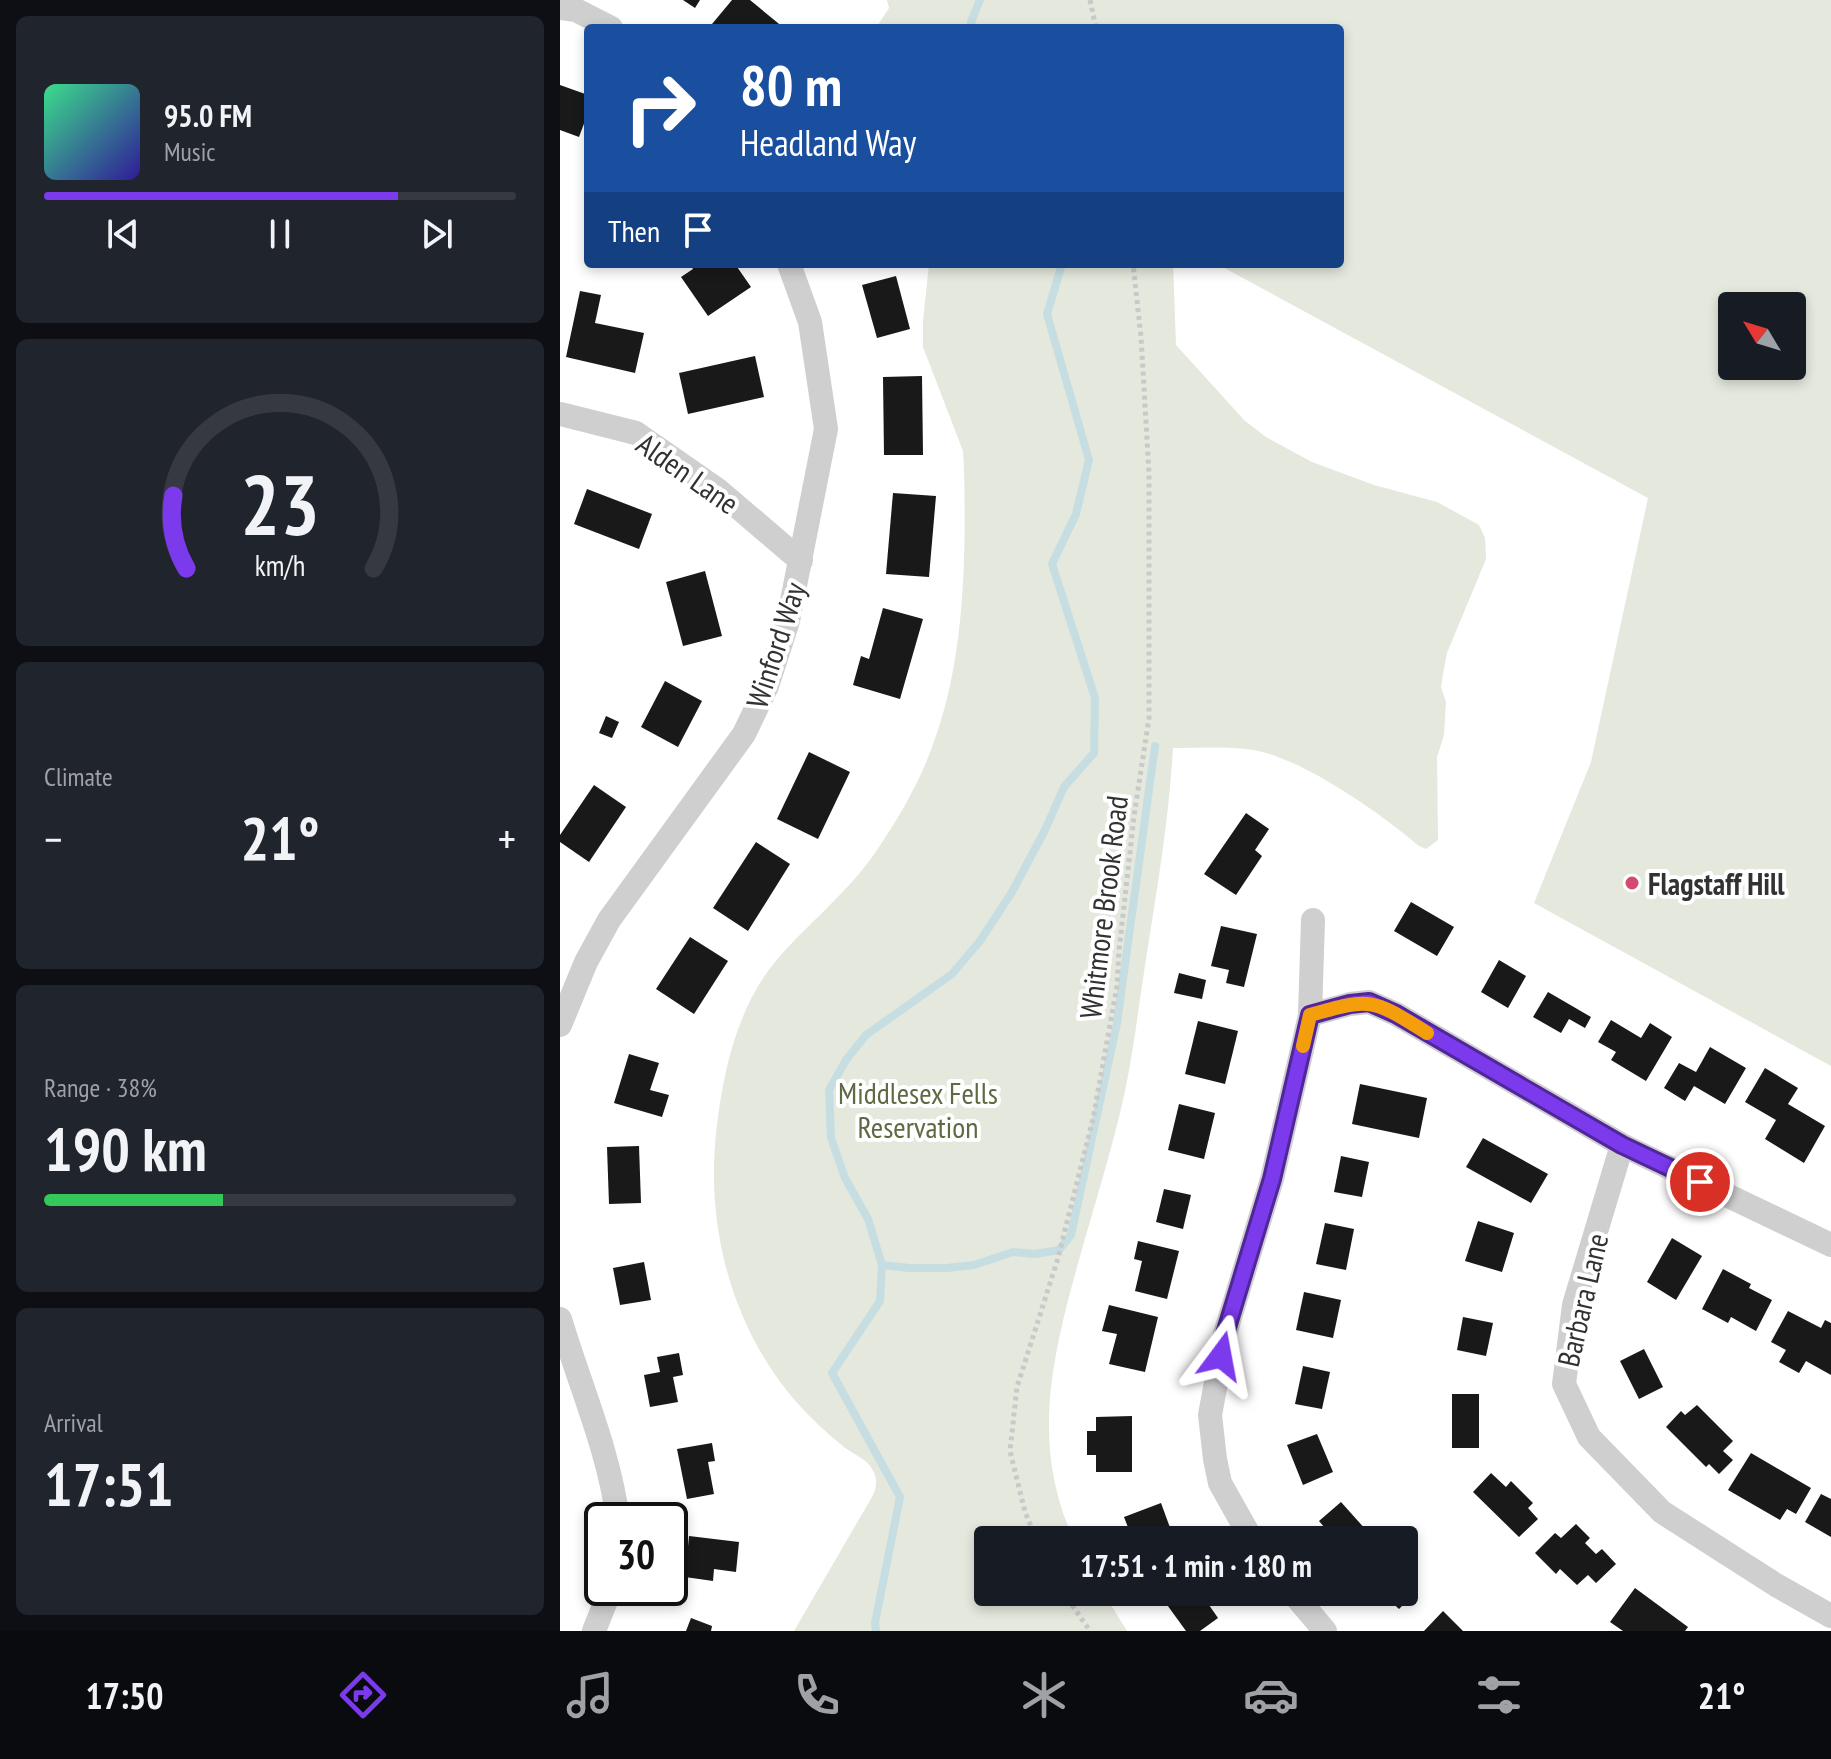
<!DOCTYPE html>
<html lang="en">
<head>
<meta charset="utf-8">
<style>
	:root { --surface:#171b24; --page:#20242c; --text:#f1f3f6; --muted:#9ea1a6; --line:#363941; --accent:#7c3aed }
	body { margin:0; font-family:"PT Sans Narrow",sans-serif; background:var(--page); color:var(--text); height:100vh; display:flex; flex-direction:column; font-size:30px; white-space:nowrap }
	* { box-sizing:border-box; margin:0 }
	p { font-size:26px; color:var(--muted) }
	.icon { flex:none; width:44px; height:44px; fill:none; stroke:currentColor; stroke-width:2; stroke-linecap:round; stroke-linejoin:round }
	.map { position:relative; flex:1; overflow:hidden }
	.drawer { display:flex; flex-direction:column; gap:16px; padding:16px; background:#0d0f14; width:560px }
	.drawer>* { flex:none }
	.banner { position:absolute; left:24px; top:24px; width:760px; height:244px; border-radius:8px; box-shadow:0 4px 12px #0003; background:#1a4fa0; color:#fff; overflow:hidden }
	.needle { width:52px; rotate:308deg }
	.controls { position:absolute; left:1158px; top:292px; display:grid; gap:16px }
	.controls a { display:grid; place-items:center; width:88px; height:88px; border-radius:8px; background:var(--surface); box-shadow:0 4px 12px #0003; font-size:40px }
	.speed { position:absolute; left:24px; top:1502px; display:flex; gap:16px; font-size:40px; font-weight:700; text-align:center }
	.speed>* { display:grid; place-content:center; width:104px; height:104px; border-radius:50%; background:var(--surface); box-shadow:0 4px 12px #0003; line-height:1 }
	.speed .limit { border:4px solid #111; border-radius:12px; background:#fff; color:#111 }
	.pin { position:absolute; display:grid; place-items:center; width:68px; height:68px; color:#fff; margin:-34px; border:4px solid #fff; border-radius:50%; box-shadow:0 2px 8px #0007 }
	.me { position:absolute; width:88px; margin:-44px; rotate:13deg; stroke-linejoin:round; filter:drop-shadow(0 0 6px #0008) }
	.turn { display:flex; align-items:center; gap:28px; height:168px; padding:0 24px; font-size:36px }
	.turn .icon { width:104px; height:104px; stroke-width:2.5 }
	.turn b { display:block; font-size:56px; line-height:68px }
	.then { display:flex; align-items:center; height:76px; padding:0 24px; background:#0003; gap:16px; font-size:30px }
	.big { font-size:60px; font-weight:600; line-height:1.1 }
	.drawer .widget { flex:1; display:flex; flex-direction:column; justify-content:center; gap:12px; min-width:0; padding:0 28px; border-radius:12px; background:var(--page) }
	.drawer .dial { align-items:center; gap:0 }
	.dial svg { height:208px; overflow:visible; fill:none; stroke:var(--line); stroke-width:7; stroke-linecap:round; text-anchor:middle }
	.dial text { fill:var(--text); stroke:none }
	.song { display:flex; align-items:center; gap:24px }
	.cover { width:96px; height:96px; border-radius:12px; background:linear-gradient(135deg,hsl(150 70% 55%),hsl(250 70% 35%)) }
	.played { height:8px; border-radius:4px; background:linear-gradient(90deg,var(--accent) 75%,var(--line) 75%) }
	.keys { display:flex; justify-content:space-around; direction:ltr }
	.heat { display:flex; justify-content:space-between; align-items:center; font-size:44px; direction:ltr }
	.charge { height:12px; border-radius:6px; background:linear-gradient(90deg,#34c759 38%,var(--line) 0) }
	.trip { position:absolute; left:414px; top:1526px; width:444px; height:80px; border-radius:8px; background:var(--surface); box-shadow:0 4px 12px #0003; font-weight:600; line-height:80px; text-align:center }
	.tab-bar { display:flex; height:128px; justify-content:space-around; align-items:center; background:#090b0e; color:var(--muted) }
	.tab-bar .icon { width:56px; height:56px }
	.tab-bar .on { color:var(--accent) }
	.tab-bar b { font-size:36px; color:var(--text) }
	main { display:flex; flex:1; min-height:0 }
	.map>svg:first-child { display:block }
	.green { fill:#e4e8dd; fill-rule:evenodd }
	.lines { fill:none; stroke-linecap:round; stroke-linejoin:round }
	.stream { stroke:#c6dee2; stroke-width:8 }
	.building { fill:#191919 }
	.path { stroke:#c9c9c9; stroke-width:5; stroke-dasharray:4 4; stroke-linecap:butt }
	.street { stroke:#cfcfcf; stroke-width:24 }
	.route-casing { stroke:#51269a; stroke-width:20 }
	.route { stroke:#7c3aed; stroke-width:14 }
	.slow { stroke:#f59e0b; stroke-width:14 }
	.poi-dot { fill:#d34b71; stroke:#fff; stroke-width:3 }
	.labels { text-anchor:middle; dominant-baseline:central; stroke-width:8; stroke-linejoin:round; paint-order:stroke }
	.street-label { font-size:30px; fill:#323232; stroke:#fff }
	.poi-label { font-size:30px; font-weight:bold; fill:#323232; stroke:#fff; text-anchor:start }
	.park-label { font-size:30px; fill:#5d6a44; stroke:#fff }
</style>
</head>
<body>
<main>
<section class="drawer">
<div class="widget">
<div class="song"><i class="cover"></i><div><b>95.0 FM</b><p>Music</p></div></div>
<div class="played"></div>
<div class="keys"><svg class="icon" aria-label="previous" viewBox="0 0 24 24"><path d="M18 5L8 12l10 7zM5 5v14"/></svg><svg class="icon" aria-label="pause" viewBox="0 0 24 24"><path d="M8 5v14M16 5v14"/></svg><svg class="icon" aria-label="next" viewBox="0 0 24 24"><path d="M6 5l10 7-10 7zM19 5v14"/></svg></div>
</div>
<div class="widget dial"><svg viewBox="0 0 100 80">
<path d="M14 69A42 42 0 1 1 86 69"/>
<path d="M14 69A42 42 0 0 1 9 41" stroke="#7c3aed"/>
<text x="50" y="56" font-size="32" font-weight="700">23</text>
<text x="50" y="72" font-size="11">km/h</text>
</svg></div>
<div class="widget"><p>Climate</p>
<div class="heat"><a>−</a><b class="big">21°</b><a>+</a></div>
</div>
<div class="widget"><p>Range · 38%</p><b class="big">190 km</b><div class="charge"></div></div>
<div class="widget"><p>Arrival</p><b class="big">17:51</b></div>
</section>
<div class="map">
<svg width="1271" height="1631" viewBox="0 0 1271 1631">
	<rect width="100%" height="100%" fill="#fff"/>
	<g class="green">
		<path d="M327,0H1271V1066L974,903L1031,762L1088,498L657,264H780V28H316L329,8ZM1172,306H1232V366H1172Z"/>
		<path d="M369,264H613L616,345L685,421L706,437L752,462L814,485L877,502L919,525L925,538L926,559L887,653L883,674L881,687L886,702L884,735L877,757L878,840L866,849L859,846C821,814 743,758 693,750C667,746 638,748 613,748C609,819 597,889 586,959C579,1003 574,1048 565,1091C552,1151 533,1209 517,1267C491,1362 471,1447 514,1540H428V1592H543L567,1631H234L312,1497C317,1488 318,1478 312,1469C307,1459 293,1454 284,1447C264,1431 244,1412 228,1392C168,1317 145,1218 157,1125C164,1068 178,1007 215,962C248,923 288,893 317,850C338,819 358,785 371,750C405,663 406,561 404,469L403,451L363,347V321Z"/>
	</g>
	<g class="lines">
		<g class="stream">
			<path d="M413,28L411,22L420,0"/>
			<path d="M322,1265L349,1268H387L414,1265L453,1252L475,1254L499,1250L511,1235L557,1023L595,746"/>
			<path d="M316,1631L315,1623L340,1497L272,1373L320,1301L322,1265L308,1219L285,1178L271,1138L269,1090L286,1060L306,1035L392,974L420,941L452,892L485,830L504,787L534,753L535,698L492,564L516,514L529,460L487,314L502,264"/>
		</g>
	</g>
	<g class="building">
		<path d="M123,0H140L135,8Z"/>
		<path d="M172,0H190L224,28H157L152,24Z"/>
		<path d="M0,85L28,95V113L19,137L0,130Z"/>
		<path d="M130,264H175L191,287L148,316L121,277L133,269Z"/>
		<path d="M336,276L350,329L317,338L302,285Z"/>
		<path d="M20,291L41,295L35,323L84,333L75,373L6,357Z"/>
		<path d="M195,356L204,397L128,414L119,373Z"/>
		<path d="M362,376L363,455H324L323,377Z"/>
		<path d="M27,489L92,514L79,549L14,524Z"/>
		<path d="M333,493L376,496L369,577L326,574Z"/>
		<path d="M145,571L162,636L123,646L106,582Z"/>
		<path d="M323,608L363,619L340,699L293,685L301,656L309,659Z"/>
		<path d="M105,681L142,701L118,747L81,727Z"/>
		<path d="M46,716L59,722L52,738L39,733Z"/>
		<path d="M249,752L290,772L258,839L217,819Z"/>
		<path d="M34,785L66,807L29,862L0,842V835Z"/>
		<path d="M686,813L709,829L695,850L702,856L676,895L644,874Z"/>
		<path d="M196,842L230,864L188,931L153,908Z"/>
		<path d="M851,902L894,927L877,956L834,931Z"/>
		<path d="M661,926L697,934L684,987L666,983L669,970L651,966Z"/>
		<path d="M130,937L168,961L134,1014L96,989Z"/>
		<path d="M939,960L966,976L948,1008L921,992Z"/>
		<path d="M619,973L646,980L642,999L614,993Z"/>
		<path d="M988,992L1031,1017L1025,1028L1009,1019L1001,1033L973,1017Z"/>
		<path d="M1051,1020L1081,1038L1090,1023L1112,1037L1086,1081L1051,1060L1056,1052L1038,1042Z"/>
		<path d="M638,1021L678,1031L665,1084L625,1074Z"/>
		<path d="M1150,1047L1186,1068L1165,1104L1134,1086L1125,1101L1104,1088L1119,1063L1136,1072Z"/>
		<path d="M69,1054L99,1063L90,1090L109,1095L102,1117L54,1103Z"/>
		<path d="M1205,1068L1238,1088L1228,1104L1265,1126L1244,1163L1205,1139L1216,1120L1185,1102Z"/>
		<path d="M800,1084L867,1098L859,1138L792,1124Z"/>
		<path d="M619,1104L655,1113L644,1159L608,1150Z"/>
		<path d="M923,1138L988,1174L971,1203L906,1167Z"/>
		<path d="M79,1146L81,1203L49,1204L47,1147Z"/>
		<path d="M781,1156L809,1162L802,1197L774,1192Z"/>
		<path d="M604,1189L631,1195L623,1229L596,1222Z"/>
		<path d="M918,1221L954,1233L942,1272L905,1261Z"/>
		<path d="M765,1223L794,1229L786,1270L756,1264Z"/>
		<path d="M1112,1238L1142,1256L1116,1300L1087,1282Z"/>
		<path d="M578,1241L619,1251L607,1299L575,1291L582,1261L574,1259Z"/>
		<path d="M84,1262L91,1300L60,1305L53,1268Z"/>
		<path d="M1163,1269L1191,1284L1189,1288L1212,1300L1196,1331L1171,1317L1168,1323L1142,1309Z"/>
		<path d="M744,1292L781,1300L773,1338L736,1330Z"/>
		<path d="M549,1305L598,1317L585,1372L549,1364L557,1334L542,1331Z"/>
		<path d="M1228,1311L1261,1328L1265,1320L1271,1323V1375L1246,1361L1239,1373L1219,1362L1226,1350L1211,1342Z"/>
		<path d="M903,1317L933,1323L926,1356L897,1350Z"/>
		<path d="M1084,1349L1103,1387L1079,1399L1060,1361Z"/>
		<path d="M119,1353L123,1375L113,1377L118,1402L90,1407L84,1375L100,1372L97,1357Z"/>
		<path d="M743,1366L770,1372L762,1409L735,1404Z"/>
		<rect x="892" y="1394" width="27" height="54"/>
		<path d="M1137,1405L1173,1441L1163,1451L1173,1460L1159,1474L1149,1464L1146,1467L1106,1427L1121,1411L1125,1415Z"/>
		<path d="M572,1416V1472H536V1455H527V1431H536V1417Z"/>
		<path d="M757,1434L773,1472L743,1485L727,1445Z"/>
		<path d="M152,1443L155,1461L148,1462L154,1494L127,1499L117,1449Z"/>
		<path d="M1191,1453L1251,1488L1236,1514L1227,1509L1220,1520L1168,1490Z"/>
		<path d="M931,1473L946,1487L951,1481L973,1503L968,1508L978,1519L959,1537L913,1492Z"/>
		<path d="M1261,1494L1271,1499V1537L1245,1522Z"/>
		<path d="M781,1502L815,1540H775L759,1521Z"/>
		<path d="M601,1503L612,1533L598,1540H573L564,1517Z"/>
		<path d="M1016,1524L1030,1538L1025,1543L1036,1554L1042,1549L1056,1564L1036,1583L1028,1575L1017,1585L1000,1569L996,1574L975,1553L995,1533L1001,1538Z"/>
		<path d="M129,1536L179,1542L176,1572L154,1569L153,1581L125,1577Z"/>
		<path d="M844,1576L858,1590L839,1609L821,1592H844Z"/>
		<path d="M1075,1588L1128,1627L1125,1631H1063L1050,1622Z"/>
		<path d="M619,1592H640L658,1618L640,1631H626L605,1602Z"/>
		<path d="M883,1611L903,1631H864Z"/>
		<path d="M131,1618L152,1626L151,1631H126Z"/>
	</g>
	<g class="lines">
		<g class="path">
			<path d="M530,0L536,28"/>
			<path d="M477,1540L465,1512L450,1451L457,1387L498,1258L533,1119L557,986L559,951L574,816L589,718V473L581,337L573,264"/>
			<path d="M503,1592L530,1631"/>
		</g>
		<g class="street">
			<path d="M0,8L16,10L51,28"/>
			<path d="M0,414L76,433L158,490L241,561"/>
			<path d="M750,1015L790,1004L809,1002L836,1014L1062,1145L1271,1245"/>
			<path d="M0,1025L26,962L49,920L184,734L207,686L228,621L266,429L250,322L229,264"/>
			<path d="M1062,1145L1014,1305L1004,1384L1029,1437L1102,1512L1216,1585L1271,1616"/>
			<path d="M0,1319C20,1386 49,1450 58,1520"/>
			<path d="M692,1540L660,1483L655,1459L650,1415L665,1334L712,1179L750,1015L753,920"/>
			<path d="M732,1592L765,1631"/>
			<path d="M34,1631L51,1588"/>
		</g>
	</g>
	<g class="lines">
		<g class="route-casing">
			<path id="route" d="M661,1356L665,1334L712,1179L750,1015L790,1004L809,1002L836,1014L1062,1145L1140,1182"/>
		</g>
		<use href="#route" class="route"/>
		<path class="slow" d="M743,1046L750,1015C812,997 813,999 867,1033"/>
	</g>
	<circle class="poi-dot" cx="1072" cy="883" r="8"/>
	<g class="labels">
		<g class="street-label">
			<text transform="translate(128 473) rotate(35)">Alden Lane</text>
			<text transform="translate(215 645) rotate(-72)">Winford Way</text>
			<text transform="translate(543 907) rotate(-83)">Whitmore Brook Road</text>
			<text transform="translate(1022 1300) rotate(-77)">Barbara Lane</text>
		</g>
		<g class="poi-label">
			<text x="1088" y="883">Flagstaff Hill</text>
		</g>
		<g class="park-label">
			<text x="358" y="1092">Middlesex Fells<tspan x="358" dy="34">Reservation</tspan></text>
		</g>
	</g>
</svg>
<div class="controls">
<a><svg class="needle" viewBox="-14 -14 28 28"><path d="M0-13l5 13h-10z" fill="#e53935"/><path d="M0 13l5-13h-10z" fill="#9ea1a6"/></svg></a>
</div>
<div class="speed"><div class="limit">30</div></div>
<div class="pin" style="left:1140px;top:1182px;background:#d93025"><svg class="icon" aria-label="arrive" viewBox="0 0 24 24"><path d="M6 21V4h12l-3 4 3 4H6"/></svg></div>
<svg class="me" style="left:661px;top:1356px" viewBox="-20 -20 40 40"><path d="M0-17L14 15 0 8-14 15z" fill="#7c3aed" stroke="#fff" stroke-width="4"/></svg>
<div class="trip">17:51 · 1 min · 180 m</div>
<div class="banner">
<div class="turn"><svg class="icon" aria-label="right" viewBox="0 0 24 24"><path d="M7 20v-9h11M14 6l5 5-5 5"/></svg><div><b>80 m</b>Headland Way</div></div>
<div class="then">Then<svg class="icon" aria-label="arrive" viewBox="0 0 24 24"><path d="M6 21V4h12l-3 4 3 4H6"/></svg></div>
</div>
</div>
</main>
<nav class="tab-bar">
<b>17:50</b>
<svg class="icon on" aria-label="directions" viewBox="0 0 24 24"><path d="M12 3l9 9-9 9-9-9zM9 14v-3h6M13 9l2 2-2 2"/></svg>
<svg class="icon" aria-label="music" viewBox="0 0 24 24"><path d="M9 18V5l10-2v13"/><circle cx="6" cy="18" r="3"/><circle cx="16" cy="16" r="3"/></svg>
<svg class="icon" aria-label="phone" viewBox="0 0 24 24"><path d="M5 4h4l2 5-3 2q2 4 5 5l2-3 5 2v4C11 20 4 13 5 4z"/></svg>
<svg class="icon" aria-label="climate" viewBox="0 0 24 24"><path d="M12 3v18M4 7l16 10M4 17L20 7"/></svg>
<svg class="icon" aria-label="car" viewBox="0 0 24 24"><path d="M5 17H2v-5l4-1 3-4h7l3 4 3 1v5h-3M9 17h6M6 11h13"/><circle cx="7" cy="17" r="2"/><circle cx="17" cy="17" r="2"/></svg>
<svg class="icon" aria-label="filters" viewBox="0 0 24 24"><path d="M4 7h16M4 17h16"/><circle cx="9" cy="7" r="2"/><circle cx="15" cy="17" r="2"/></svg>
<b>21°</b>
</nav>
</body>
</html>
